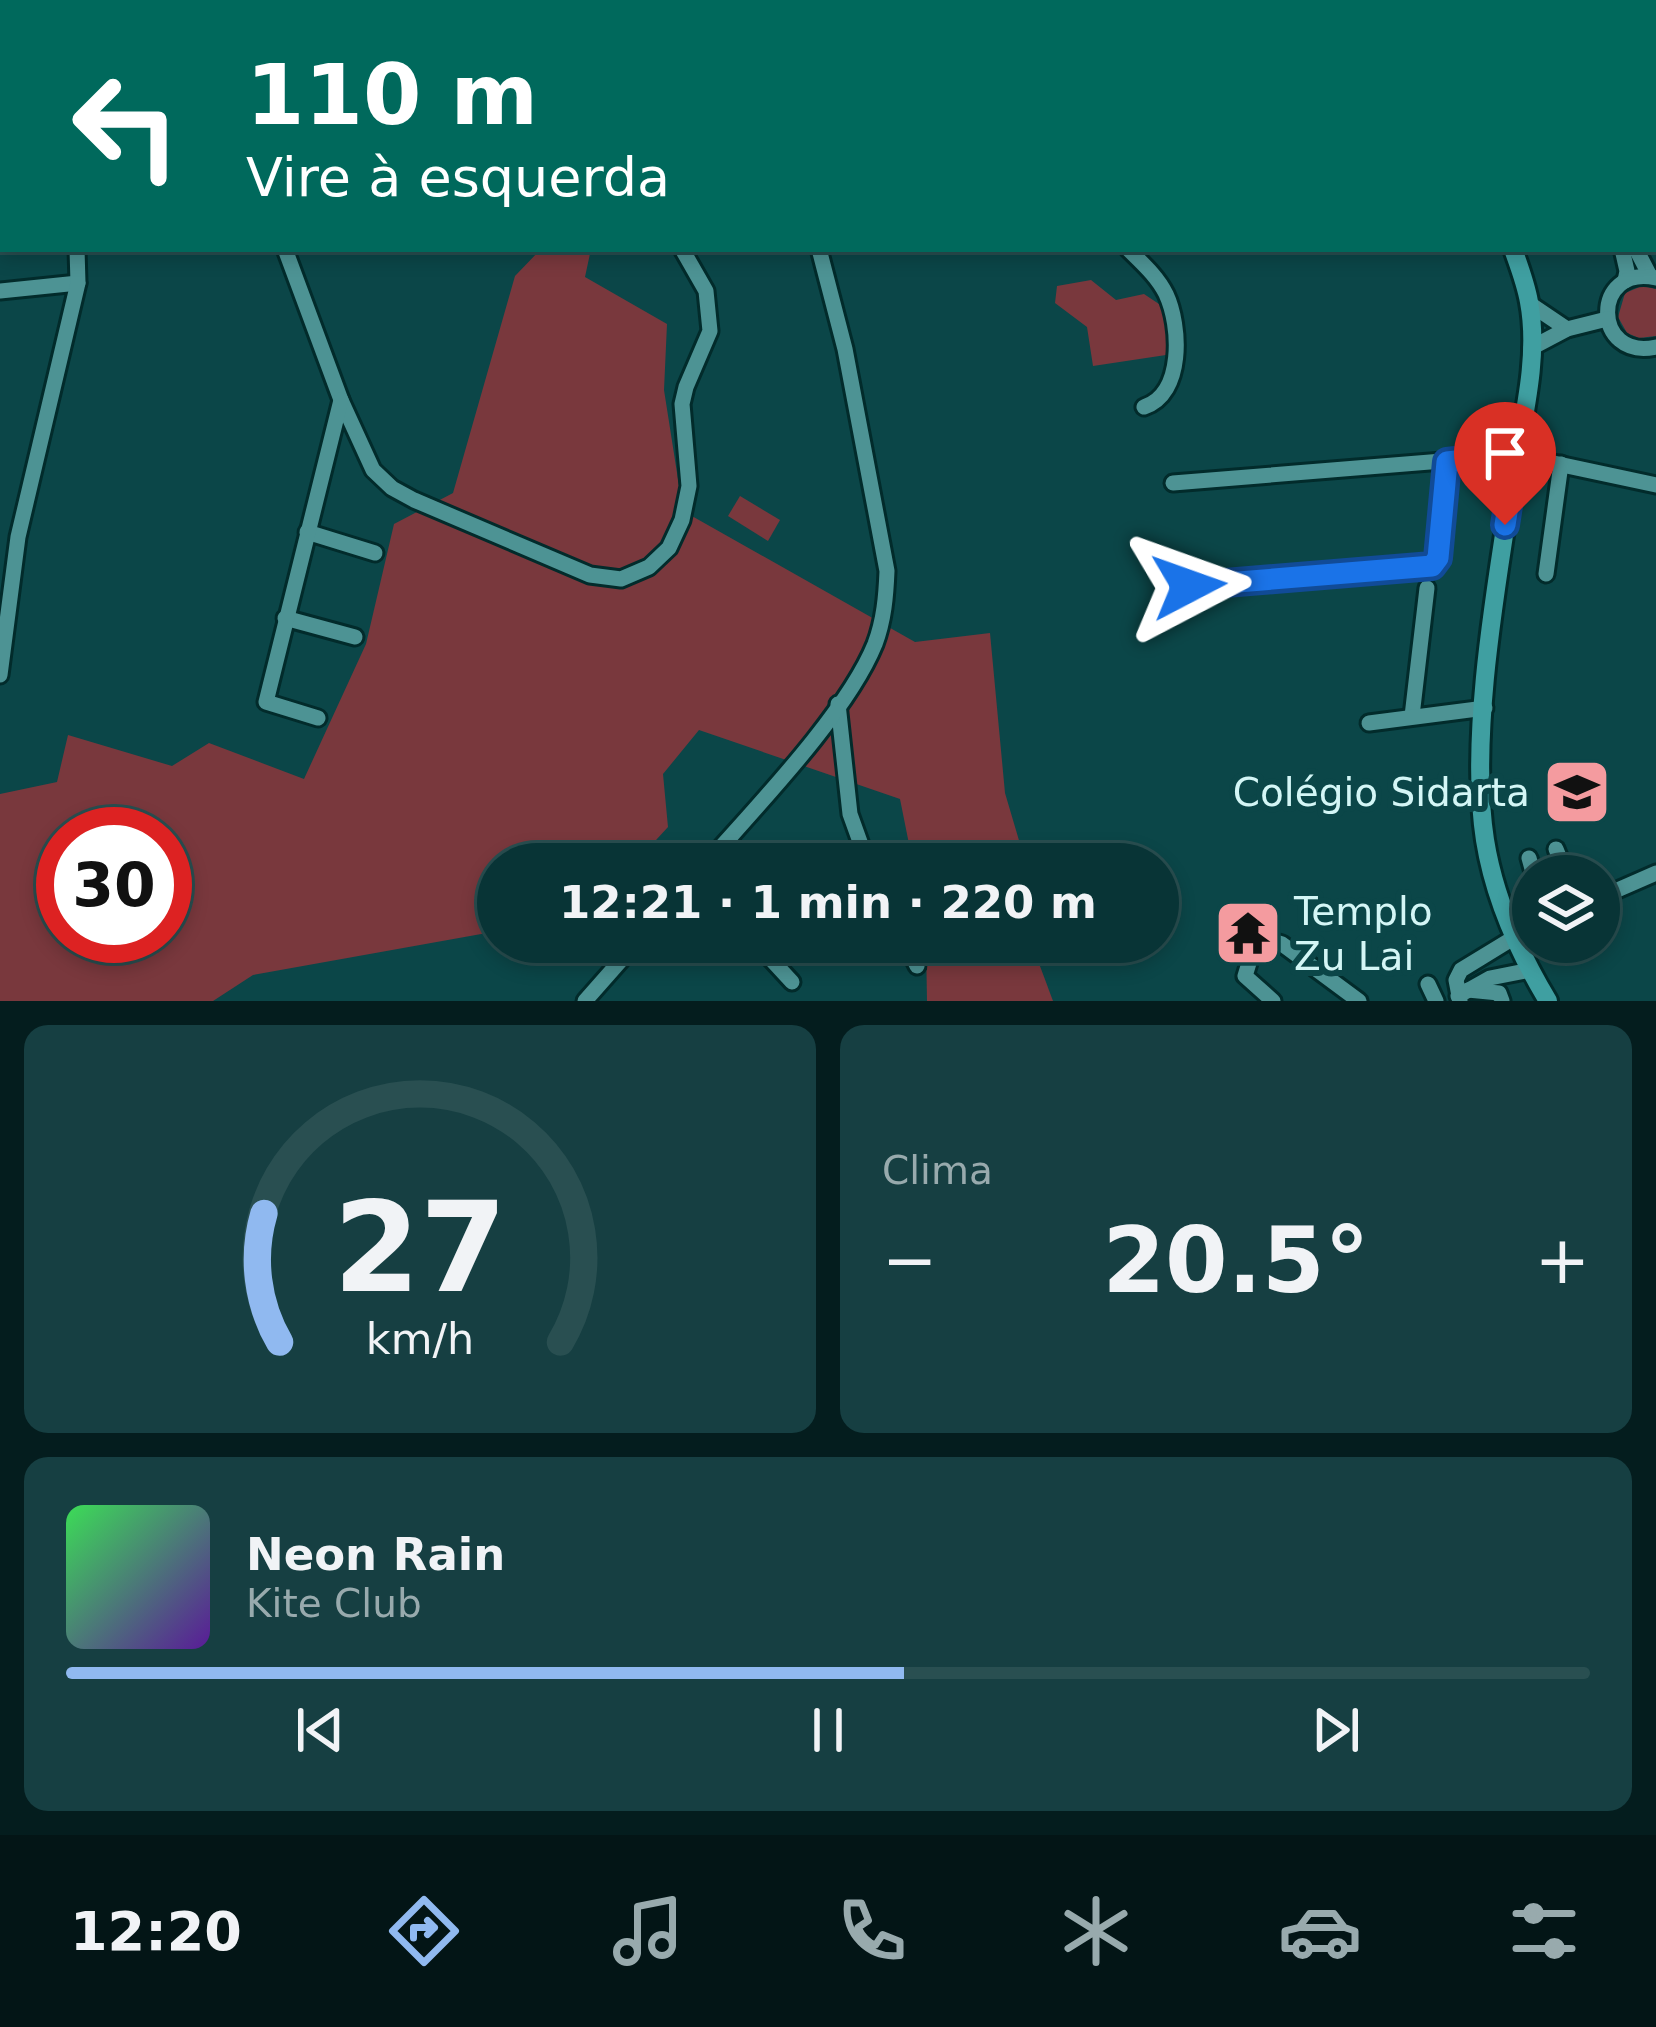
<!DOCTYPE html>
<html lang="pt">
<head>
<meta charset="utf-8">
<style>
	:root { --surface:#083436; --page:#163f42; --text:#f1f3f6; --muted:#98aaad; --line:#294f51; --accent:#90b9f0 }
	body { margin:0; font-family:"DejaVu Sans",sans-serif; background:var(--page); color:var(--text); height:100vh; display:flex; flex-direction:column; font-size:45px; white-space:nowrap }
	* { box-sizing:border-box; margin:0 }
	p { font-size:39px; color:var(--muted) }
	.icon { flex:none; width:66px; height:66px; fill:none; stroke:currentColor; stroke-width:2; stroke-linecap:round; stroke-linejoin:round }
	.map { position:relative; height:1001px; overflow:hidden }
	.details { display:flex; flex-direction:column; gap:24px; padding:24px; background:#041d1e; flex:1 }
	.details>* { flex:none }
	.hud { position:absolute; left:0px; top:0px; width:1656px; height:252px; box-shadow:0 6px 18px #0003,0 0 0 3px var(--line); background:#00695c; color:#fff; overflow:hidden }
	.controls { position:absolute; left:1512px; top:855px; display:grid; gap:24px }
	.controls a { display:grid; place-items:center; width:108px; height:108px; border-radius:50%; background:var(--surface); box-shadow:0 6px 18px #0003,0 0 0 3px var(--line); font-size:60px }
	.speed { position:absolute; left:36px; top:807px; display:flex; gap:24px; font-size:60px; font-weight:700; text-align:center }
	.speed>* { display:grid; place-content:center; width:156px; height:156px; border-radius:50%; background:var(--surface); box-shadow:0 6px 18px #0003,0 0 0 3px var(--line); line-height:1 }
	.speed .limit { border:18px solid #d22; background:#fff; color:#111 }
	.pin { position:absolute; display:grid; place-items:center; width:102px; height:102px; color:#fff; margin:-123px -51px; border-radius:50% 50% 50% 0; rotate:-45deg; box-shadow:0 0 12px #0007 }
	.pin .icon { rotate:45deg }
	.me { position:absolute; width:132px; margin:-66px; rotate:86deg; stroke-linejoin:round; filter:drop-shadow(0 0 9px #0008) }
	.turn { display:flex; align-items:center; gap:42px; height:252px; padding:0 48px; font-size:54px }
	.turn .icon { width:156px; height:156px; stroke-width:2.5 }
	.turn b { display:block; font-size:84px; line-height:102px }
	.big { font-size:90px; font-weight:700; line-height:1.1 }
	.details .widget { flex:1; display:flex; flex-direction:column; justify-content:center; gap:18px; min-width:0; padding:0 42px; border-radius:24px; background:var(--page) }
	.details .dial { align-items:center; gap:0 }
	.dial svg { height:312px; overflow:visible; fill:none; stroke:var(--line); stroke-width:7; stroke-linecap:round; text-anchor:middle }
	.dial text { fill:var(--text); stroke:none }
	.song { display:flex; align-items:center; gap:36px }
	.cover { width:144px; height:144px; border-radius:18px; background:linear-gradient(135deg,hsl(130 70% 55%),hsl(270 70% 35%)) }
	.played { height:12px; border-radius:6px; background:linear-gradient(90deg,var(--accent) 55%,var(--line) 55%) }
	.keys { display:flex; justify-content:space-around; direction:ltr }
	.heat { display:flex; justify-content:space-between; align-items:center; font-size:66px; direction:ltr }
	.details .tiles { flex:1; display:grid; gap:24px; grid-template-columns:1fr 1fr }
	.widget:last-child { grid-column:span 2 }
	.trip { position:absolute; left:477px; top:843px; width:702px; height:120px; border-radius:60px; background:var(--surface); box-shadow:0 6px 18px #0003,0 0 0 3px var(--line); font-weight:700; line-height:120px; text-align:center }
	.tab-bar { display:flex; height:192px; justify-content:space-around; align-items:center; background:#031516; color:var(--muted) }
	.tab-bar .icon { width:84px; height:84px }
	.tab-bar .active { color:var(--accent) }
	.tab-bar b { font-size:54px; color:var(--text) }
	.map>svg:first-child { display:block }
	.green { fill:#79383d; fill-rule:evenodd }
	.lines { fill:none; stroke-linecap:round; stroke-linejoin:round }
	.minor-casing { stroke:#022b2b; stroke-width:21 }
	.major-casing { stroke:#022b2b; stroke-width:24 }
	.minor { stroke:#4d9394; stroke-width:15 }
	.major { stroke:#3f9fa1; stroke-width:18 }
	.route-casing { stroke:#114b97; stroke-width:30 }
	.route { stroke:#1a73e8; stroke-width:21 }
	.labels { text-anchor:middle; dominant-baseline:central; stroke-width:12; stroke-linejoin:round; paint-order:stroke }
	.poi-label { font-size:39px; fill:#d4f6f6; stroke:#0b4648; text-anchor:end }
</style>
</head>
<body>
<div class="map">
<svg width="1656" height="1001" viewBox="0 0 1656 1001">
	<rect width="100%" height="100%" fill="#0b4648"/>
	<g class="green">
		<path d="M541,249H591L585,277L667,324L664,390L683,511L915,642L990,633L1005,793L1026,864H913L900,799L699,730L663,774L668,827L634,864H498V931L253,975L213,1001H0V794L57,782L68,735L172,766L209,743L304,779L366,644L394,524L453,493L515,276ZM63,834H165V936H63Z"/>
		<path d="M1091,280L1116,300L1144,294L1165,308L1177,340L1166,355L1093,366L1087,327L1055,303L1057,286Z"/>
		<path d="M1642,286L1656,289V336L1639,338L1627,333L1618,317L1625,293Z"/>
		<path d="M740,496L780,520L768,541L728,516Z"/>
		<path d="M926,942H1031L1053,1001H927Z"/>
	</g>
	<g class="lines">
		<g class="minor-casing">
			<g id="minor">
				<path d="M128,0L131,3"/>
				<path d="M631,0L632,3"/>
				<path d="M755,0L756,3"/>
				<path d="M871,0L875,3"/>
				<path d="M1503,0L1505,3"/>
				<path d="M1519,0L1521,3"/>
				<path d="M86,3L89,0"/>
				<path d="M681,3L682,0"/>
				<path d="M1653,69L1656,67"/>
				<path d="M285,249L341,400L373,470L392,488L414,500L590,575L621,579L649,567L669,548L682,520L689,486L682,404L686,387L710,331L706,291L682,249"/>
				<path d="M1128,249C1142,263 1157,276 1166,294C1181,326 1184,394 1144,407"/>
				<path d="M1622,249L1627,271L1625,281"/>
				<path d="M1636,249L1650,276"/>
				<path d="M1656,278C1591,264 1592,361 1656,347"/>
				<path d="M0,291L78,283"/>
				<path d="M1530,304L1567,329"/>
				<path d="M1531,348L1567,329L1607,319"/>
				<path d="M1173,483L1516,455L1656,485"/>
				<path d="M307,532L375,553"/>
				<path d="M1546,574L1561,464"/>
				<path d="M1189,586L1405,571L1433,566L1438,558L1447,462"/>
				<path d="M285,618L355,637"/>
				<path d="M0,675L18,537L78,283L77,249"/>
				<path d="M838,704L850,814L868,864"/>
				<path d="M1412,716L1427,588"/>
				<path d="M318,718L266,702L341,400"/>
				<path d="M1369,723L1485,708"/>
				<path d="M1556,849L1567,876"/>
				<path d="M1529,858L1534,876"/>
				<path d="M706,864C757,806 847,713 875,644C884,620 886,596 887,571L845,349L819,249"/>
				<path d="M1599,898L1656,873"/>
				<path d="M755,942L792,982"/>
				<path d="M905,942L917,966"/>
				<path d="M1428,984L1436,1001"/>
				<path d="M1468,990L1499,993L1502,1001"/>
				<path d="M1458,996L1490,978L1530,970"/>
				<path d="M585,1001L637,942"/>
				<path d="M1273,1001L1245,976L1253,950L1269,940L1282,944L1359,1001"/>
				<path d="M1460,1001L1456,980L1461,970L1533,926"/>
			</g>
		</g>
		<g class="major-casing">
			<g id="major">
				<path d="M1369,0L1371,3"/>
				<path d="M1513,249C1519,266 1526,284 1529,302C1540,360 1521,426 1512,484C1496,587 1469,738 1485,840C1494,897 1518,951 1548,1001"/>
			</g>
		</g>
		<use href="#minor" class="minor"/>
		<use href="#major" class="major"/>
	</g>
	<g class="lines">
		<g class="route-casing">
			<path id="route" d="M1189,586L1432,566L1438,558L1447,462L1516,454L1505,525"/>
		</g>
		<use href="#route" class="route"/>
	</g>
	<defs>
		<g id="school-square" transform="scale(3.45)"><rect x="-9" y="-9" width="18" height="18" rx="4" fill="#f49b9f" stroke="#0b4648"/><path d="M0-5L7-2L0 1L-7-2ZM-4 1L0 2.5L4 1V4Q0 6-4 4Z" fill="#111"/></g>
		<g id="temple-square" transform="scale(3.45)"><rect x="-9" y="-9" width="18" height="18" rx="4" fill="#f49b9f" stroke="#0b4648"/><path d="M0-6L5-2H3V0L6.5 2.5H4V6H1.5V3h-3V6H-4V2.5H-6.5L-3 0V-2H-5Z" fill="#111"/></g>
	</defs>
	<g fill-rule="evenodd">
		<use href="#school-square" x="1577" y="792"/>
		<use href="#temple-square" x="1248" y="933"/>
	</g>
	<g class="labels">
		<g class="poi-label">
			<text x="1530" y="792">Colégio Sidarta</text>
			<text x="1294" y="911" text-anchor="start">Templo<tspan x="1294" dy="45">Zu Lai</tspan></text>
		</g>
	</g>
</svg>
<div class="controls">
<a><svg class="icon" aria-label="layers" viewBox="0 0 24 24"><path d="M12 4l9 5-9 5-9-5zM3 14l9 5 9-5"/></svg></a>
</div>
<div class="speed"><div class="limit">30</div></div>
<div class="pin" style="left:1505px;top:525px;background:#d93025"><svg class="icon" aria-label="arrive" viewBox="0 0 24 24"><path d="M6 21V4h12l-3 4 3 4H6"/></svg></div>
<svg class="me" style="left:1189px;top:586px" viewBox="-20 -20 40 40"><path d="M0-17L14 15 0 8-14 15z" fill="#1a73e8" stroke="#fff" stroke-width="4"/></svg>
<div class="trip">12:21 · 1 min · 220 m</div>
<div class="hud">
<div class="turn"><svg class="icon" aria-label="left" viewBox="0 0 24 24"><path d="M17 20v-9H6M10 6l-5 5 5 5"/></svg><div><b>110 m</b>Vire à esquerda</div></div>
</div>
</div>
<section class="details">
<div class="tiles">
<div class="widget dial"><svg viewBox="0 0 100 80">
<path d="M14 69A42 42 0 1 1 86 69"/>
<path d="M14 69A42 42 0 0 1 10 36" stroke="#90b9f0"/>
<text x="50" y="56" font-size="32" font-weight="700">27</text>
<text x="50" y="72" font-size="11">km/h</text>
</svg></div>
<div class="widget"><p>Clima</p>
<div class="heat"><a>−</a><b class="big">20.5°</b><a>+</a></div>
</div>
<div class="widget">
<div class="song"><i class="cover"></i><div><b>Neon Rain</b><p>Kite Club</p></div></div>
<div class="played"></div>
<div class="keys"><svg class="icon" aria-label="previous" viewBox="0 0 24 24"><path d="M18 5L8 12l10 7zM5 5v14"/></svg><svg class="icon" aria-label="pause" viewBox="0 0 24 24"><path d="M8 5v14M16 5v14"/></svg><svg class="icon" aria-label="next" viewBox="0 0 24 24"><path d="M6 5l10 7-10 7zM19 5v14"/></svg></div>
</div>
</div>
</section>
<nav class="tab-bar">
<b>12:20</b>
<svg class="icon active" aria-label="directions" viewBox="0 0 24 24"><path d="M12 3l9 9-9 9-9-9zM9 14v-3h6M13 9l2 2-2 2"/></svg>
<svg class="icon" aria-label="music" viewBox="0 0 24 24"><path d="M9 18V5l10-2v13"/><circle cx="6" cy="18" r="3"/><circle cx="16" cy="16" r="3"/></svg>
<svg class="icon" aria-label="phone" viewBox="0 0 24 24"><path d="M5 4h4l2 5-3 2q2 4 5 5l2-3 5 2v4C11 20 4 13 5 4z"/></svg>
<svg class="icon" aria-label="climate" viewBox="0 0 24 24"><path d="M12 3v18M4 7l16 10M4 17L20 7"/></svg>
<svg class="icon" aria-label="car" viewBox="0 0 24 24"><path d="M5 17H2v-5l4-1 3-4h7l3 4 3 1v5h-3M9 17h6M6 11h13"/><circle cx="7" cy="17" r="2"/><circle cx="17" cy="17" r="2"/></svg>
<svg class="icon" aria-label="filters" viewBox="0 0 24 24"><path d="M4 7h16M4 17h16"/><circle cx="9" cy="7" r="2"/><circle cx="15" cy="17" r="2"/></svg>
</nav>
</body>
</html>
